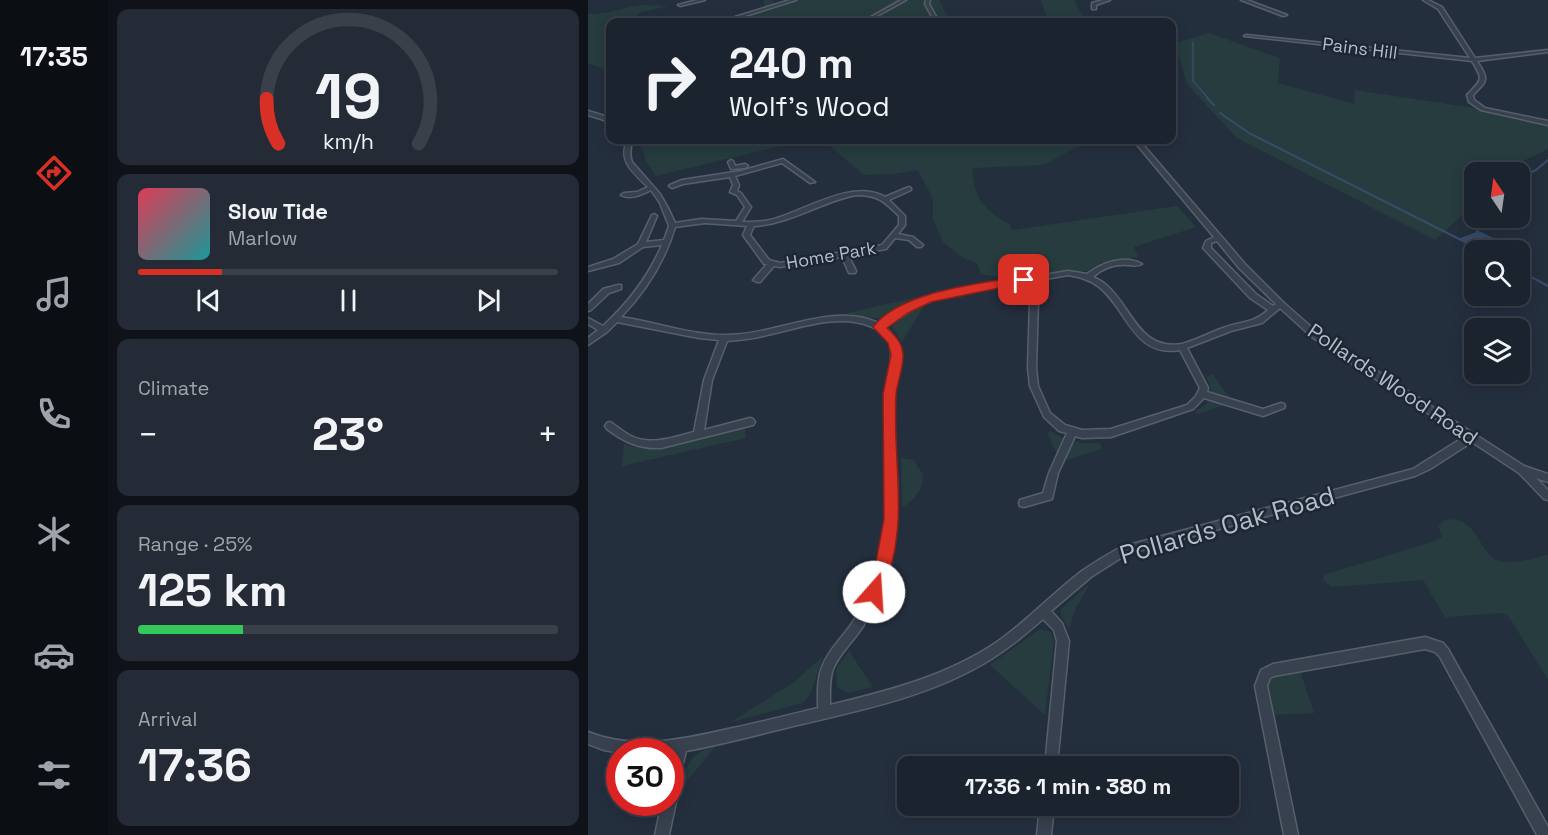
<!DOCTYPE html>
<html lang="en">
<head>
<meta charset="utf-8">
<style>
	:root { --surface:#1b232e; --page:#242b36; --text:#f1f3f6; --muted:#a0a4aa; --line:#39404a; --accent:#d93025 }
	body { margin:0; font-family:"Space Grotesk",sans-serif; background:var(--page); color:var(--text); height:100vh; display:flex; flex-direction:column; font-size:22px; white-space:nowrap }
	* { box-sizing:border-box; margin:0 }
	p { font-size:20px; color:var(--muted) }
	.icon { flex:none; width:33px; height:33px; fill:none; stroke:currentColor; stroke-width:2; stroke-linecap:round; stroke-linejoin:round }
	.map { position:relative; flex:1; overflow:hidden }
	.side { display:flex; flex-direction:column; gap:9px; padding:9px; background:#0f1319; width:480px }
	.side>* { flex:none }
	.top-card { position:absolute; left:18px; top:18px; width:570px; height:126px; border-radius:12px; box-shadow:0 3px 15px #0003,0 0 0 2px var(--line); background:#1b232e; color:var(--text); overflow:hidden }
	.needle { width:39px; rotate:347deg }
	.fabs { position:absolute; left:876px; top:162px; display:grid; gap:12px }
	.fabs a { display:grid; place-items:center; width:66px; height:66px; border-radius:12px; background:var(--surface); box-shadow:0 3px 15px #0003,0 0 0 2px var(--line); font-size:30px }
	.speed { position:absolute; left:18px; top:738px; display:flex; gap:12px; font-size:30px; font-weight:700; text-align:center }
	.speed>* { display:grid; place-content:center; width:78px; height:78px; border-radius:50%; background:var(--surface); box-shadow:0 3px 15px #0003,0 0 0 2px var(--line); line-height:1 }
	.speed .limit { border:9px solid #d22; background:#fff; color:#111 }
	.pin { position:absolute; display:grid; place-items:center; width:51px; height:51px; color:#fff; margin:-26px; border-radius:12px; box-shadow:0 3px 9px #0006 }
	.me { position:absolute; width:66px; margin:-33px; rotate:19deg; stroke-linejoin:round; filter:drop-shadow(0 0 4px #0008) }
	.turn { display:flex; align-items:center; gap:21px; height:126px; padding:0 24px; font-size:27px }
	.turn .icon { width:78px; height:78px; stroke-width:2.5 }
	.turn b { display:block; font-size:42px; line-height:51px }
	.big { font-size:45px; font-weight:600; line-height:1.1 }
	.side .widget { flex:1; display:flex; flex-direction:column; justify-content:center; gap:9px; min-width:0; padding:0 21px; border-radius:12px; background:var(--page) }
	.side .dial { align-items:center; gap:0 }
	.dial svg { height:156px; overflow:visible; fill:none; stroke:var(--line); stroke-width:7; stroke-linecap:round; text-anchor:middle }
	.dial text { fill:var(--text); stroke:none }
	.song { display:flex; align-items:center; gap:18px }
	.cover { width:72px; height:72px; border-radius:9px; background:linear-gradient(135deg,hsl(350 70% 55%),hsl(180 70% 35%)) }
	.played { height:6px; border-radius:3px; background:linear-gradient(90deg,var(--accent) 20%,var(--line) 20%) }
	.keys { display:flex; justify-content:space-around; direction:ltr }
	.heat { display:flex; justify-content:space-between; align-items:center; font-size:33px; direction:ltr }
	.charge { height:9px; border-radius:4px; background:linear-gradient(90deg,#34c759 25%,var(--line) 0) }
	.trip { position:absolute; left:309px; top:756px; width:342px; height:60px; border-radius:12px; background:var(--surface); box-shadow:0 3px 15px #0003,0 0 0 2px var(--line); font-weight:600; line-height:60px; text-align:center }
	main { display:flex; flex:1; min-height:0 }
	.tabs { display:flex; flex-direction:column; width:108px; justify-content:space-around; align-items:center; background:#0b0e12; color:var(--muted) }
	.tabs .icon { width:42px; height:42px }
	.tabs .selected { color:var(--accent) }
	.tabs b { font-size:27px; color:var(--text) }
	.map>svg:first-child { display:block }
	.green { fill:#263c3f }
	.water { fill:#394c67 }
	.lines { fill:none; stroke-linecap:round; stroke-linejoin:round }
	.stream-far1 { stroke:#394c67; stroke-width:1.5 }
	.stream { stroke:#394c67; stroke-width:2 }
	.minor-casing { stroke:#565f6c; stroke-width:3 }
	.minor { fill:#38414e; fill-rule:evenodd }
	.route { fill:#d93025; stroke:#8d1f18; stroke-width:1.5 }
	.labels { text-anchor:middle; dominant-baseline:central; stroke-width:5; stroke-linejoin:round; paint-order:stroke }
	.far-street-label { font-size:18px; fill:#b4bcc9; stroke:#1d2633 }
	.street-label { font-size:21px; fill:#b4bcc9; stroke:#1d2633 }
	.near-street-label { font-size:26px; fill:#b4bcc9; stroke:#1d2633 }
</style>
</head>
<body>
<main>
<nav class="tabs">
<b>17:35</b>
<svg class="icon selected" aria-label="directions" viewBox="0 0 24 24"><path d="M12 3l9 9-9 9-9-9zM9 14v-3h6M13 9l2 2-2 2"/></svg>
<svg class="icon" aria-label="music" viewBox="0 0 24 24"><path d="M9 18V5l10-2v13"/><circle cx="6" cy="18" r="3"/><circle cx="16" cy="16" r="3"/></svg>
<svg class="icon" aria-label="phone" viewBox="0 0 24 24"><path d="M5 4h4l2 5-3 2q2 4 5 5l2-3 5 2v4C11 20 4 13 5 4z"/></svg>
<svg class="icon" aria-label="climate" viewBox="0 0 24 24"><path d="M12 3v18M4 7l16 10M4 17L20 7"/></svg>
<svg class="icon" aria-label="car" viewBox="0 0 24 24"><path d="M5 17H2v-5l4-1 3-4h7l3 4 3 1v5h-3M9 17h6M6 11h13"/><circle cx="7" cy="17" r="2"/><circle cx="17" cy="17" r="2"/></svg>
<svg class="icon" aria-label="filters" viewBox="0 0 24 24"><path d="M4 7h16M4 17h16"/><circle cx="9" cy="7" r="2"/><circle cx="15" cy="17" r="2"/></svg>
</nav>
<section class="side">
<div class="widget dial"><svg viewBox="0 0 100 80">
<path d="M14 69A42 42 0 1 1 86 69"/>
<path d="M14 69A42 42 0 0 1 8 46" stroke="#d93025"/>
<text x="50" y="56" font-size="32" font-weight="700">19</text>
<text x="50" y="72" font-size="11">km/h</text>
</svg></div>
<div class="widget">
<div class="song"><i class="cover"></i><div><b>Slow Tide</b><p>Marlow</p></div></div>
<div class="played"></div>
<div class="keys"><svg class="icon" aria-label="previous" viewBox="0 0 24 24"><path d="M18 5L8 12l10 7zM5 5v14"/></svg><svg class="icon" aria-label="pause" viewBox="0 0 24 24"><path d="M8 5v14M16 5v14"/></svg><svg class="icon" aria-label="next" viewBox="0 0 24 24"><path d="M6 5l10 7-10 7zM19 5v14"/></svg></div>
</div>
<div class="widget"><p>Climate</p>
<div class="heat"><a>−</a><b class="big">23°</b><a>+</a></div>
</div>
<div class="widget"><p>Range · 25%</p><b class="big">125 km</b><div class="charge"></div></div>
<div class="widget"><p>Arrival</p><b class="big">17:36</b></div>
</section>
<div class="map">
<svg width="960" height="835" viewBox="0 0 960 835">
	<rect width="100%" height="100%" fill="#242f3e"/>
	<g class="green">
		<path d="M175,0H183L187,4L201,0H351L363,22H125L178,10Z"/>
		<path d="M453,0H486L498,22H465L458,16Z"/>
		<path d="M53,5L81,6L53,12L43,21L68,22H22V70L0,64V14C18,15 35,7 53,5Z"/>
		<path d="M621,33L692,58L690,83L766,104L767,90L906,111L960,124V149L931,163L921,172H886V204L847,240L649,138L599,84L589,51H584V44Z"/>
		<path d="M51,140H213L214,141L68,176L58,161Z"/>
		<path d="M235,140H503L455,165L384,168C387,200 394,208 421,224L424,230L589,206L608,227L546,247L550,257L513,263L499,271H481L442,277L414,278L393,274L389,263L375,258L355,242L345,220V199L330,170L304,174L276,175Z"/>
		<path d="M330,297L294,319L258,314L259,313Z"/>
		<path d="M337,304L314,342L303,325Z"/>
		<path d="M624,374L643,399V403L609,414L607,411C624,404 627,391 618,377Z"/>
		<path d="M152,427L157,429L158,438L34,466L36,444C68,458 119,436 152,427Z"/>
		<path d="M463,431C477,441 495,445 512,443L514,449L475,461L471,459L459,433Z"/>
		<path d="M313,458L326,460L335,475C335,490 327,500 314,507Z"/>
		<path d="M864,519C894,522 891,561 917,562C930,563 947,558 960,555V680L921,617L914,613L857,617L835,580L743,587L735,580L736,576L742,573L844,542L854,537L850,526L855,521Z"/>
		<path d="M502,583L487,610L481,629L473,615V609Z"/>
		<path d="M452,629L463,632L466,641L457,715L402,665Z"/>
		<path d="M261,651L285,687L259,693L249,687L248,669Z"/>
		<path d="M235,656L223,693L215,703L143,722L205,683Z"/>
		<path d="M712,671L726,713L683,715C677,679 673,678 712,671Z"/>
		<path d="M128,746L92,789C99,764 102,753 128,746Z"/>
	</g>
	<path class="water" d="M891,231L930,250H893L870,239Z"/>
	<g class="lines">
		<path class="stream-far1" d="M605,42V81L621,99"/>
		<g class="stream">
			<path d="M619,98L626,105"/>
			<path d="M632,113L661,133L877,242"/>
			<path d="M932,177L948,170L960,160"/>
			<path d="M889,232L893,218"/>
			<path d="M883,245L893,250"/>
			<path d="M932,271L960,286"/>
		</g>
		<g class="minor-casing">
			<g id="minor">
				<path d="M109,0H117L92,6L90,5Z"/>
				<path d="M202,0H208L151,18L147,17Z"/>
				<path d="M313,0H318L278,22H274Z"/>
				<path d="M338,0H342L341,4L351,22H347L337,4Z"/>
				<path d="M515,0H522L508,5V9H504V3Z"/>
				<path d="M653,0H659L699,15L695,16Z"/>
				<path d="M835,0H840L854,7L887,58L960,50V52L889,61C901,80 900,80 885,95L886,100L897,108L960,121V125L893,110L881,102L879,95C894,79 896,81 884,61L656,36L658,35L882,58L850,9Z"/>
				<path d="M0,111C9,114 22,115 22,126L20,125L16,120L0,115Z"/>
				<path d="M39,140H45C42,148 41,154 44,162L72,194L80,208L87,223L113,219L148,221L157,207L149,195L142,192L145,185L142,177L95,184L84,188L81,186L82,185L94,180L153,171L195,159L227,182L222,183L194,163L147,176L151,185L149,191L153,193L163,207L154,222C164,222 173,222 182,220C216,212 263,178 297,197L321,187L323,188V190L301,200L317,216V225L310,234L325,237L335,245L333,247H329L321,240L307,238L298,249L260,255L268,271L267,273H261L254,257L192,267L186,266L172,282H169L165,280L179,264H176L155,235L159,226L117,223L87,227C77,261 58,291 33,317C68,322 102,335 137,335C187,336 243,301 291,323L323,303L349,293L480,271L499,274C513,263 537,254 554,264C548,267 545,265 539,265C526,264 515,268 505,277C509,279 514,281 517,284C544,306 550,351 594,344C608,340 621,333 635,328C653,321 665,324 680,310L662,298L617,250L615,248L618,241L626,237L545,140H551L657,264L696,303L730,333L936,466L960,474V482L948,478L960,490V500L956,499L931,473L884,442L842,469L827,476L539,554L503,577L463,611L474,623L481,641L469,766H457L469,641L466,630L455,619C438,634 420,649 400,661C344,695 278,709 214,724C176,733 137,744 98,751L86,799L88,802L81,835H67L74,802H82V762L85,753L32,752V753L16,750L0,744V732C47,751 97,739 145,728C173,722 201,715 230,708C230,694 229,680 234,667C240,651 252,640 262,626C275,608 284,586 290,564C308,506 294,455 297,397C298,370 318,340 282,326C248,313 209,329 175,336C163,339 151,340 139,341L124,380L116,430L162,418L165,419L167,422L165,425L73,448C51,449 36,442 19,429L17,426L19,423L22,422C29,426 35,432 43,436C63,446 86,437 106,432L116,380L131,340L111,338L29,322L19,332L0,345V338L10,330L0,324V318L15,326C41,302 60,277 74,245L55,247L31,263L0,271V267L25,259L50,244L64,215L66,214L69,216L58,242L76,240L81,226L72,203L63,190C54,195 42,200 33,195L36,193L49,192L60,187C45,172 30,162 39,140ZM268,195C290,195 296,201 311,216V225L294,245L192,263L181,260L162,235L166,226C202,224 233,202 268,195ZM629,241L651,268L688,304L685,306L668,294L623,248V243ZM480,275C491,277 501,279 511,287C539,308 545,358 592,350L612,388L608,396L599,405L523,429L494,430L477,425L462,413L450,386L448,368L450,302L441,282ZM434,283L442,302L440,368L442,386L456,417L471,431L479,433L461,473L455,493L432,500L431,503L432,506L436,507L464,499L470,473L487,436L494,438L523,437L605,409L616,398L675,416L696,408L697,406L696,404L693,403L675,409L619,392L620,388L599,348L643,331L674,323L692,308L724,337L876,437L825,469L533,547C520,554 507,562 494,571C465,593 439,621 409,642C359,676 300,691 242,705C242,693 241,680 245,669C252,652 268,639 277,623C287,605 296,584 301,564C317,509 305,455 305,399C306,372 323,348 297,327L329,307L353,297Z"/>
				<path d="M143,160L145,161L147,166L157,164L160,166L157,168L143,169L140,162Z"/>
				<path d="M30,285H33V289L21,293L3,310L0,311V304L15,289Z"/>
				<path d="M837,637L855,643L860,649L960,827V835H949L852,657L847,652L837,649L686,676L682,678L679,686L710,835H696L667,686L673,670L685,664Z"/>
				<path d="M452,806H466L463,835H449Z"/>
			</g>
		</g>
		<use href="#minor" class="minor"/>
	</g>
	<path class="route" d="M436,276L440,277V282L343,302L320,313L299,328C307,336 314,342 315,354C316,367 309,382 308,395C304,468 324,526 292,598L286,600L280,598L278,592L288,562L296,519L295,394L303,355L300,343L285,327C312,291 394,283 436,276Z"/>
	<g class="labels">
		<g class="far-street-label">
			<text transform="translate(772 48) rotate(7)">Pains Hill</text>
			<text transform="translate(243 255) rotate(-10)">Home Park</text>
		</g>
		<g class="street-label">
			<text transform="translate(805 384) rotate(34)">Pollards Wood Road</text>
		</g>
		<g class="near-street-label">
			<text transform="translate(639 525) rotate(-16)">Pollards Oak Road</text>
		</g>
	</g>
</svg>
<div class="fabs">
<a><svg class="needle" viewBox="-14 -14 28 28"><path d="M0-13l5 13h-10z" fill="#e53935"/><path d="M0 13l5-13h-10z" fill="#a0a4aa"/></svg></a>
<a><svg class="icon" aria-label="search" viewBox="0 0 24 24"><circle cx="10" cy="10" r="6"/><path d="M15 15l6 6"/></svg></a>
<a><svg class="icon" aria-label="layers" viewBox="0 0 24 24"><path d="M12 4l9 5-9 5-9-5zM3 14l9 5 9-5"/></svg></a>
</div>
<div class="speed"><div class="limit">30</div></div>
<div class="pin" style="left:436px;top:280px;background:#d93025"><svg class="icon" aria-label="arrive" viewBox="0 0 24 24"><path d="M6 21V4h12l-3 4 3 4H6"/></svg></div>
<svg class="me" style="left:286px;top:592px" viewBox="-20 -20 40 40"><circle r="19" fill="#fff"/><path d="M0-13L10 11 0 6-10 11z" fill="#d93025"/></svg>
<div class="trip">17:36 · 1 min · 380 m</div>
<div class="top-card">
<div class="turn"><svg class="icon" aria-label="right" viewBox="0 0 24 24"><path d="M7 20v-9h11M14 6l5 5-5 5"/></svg><div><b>240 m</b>Wolf's Wood</div></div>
</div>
</div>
</main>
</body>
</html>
